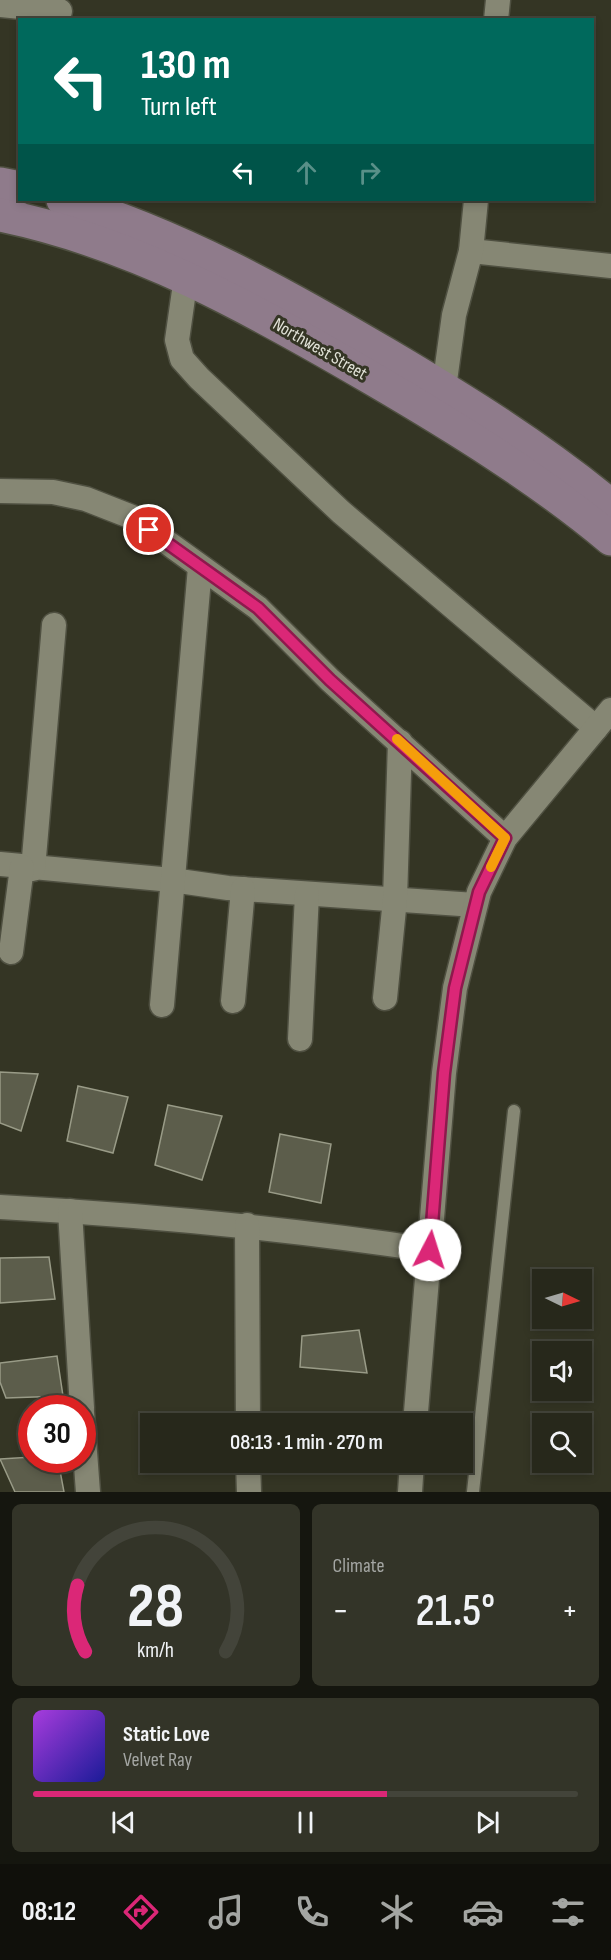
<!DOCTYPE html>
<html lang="en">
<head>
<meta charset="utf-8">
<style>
	:root { --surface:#27281b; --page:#333428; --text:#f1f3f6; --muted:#a4a6a3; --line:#43443a; --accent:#db2777 }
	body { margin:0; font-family:"Sofia Sans Condensed",sans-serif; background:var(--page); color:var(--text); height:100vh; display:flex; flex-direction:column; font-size:22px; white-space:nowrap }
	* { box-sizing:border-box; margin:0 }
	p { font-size:20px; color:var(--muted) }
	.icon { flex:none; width:33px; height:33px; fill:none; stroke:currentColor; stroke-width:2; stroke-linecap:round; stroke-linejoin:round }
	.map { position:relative; height:1492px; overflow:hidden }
	.sheet { display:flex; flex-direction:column; gap:12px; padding:12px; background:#15160f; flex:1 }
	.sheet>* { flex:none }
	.guide { position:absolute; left:18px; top:18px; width:576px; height:183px; border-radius:0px; box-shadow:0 3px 9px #0003,0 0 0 2px var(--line); background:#00695c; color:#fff; overflow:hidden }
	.needle { width:39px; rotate:95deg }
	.tools { position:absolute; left:532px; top:1269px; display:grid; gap:12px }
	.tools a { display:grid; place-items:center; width:60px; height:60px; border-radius:0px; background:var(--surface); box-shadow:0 3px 9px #0003,0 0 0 2px var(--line); font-size:30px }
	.speed { position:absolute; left:18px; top:1395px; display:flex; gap:12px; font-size:30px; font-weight:700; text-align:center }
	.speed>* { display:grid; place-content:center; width:78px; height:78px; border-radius:50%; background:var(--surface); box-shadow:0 3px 9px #0003,0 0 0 2px var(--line); line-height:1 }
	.speed .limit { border:9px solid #d22; background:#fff; color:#111 }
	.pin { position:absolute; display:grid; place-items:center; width:51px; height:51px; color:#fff; margin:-26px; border:3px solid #fff; border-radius:50%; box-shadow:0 2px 6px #0007 }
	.me { position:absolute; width:66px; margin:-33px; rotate:5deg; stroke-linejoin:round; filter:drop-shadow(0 0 4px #0008) }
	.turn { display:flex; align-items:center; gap:21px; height:126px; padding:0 24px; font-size:27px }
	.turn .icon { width:78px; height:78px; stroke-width:2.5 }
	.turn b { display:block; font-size:42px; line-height:51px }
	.lanes { display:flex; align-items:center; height:57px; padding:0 24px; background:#0003; justify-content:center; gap:30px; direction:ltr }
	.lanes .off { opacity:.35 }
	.big { font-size:45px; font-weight:600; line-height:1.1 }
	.sheet .tile { flex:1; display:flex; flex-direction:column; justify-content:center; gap:9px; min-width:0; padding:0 21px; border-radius:9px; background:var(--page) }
	.sheet .dial { align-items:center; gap:0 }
	.dial svg { height:156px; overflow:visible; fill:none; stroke:var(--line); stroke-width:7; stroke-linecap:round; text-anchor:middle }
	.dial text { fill:var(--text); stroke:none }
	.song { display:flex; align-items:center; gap:18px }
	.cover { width:72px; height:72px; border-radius:9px; background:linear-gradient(135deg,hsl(280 70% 55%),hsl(240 70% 35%)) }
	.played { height:6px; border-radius:3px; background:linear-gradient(90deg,var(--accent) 65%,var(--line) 65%) }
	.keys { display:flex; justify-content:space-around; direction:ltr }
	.heat { display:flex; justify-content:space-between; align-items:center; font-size:33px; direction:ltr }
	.sheet .tiles { flex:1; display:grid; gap:12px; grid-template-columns:1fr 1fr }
	.tile:last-child { grid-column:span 2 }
	.trip { position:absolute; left:140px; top:1413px; width:333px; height:60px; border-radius:0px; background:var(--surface); box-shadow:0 3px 9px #0003,0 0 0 2px var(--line); font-weight:600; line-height:60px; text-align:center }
	.menu { display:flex; height:96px; justify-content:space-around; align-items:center; background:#10100b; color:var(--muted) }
	.menu .icon { width:42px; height:42px }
	.menu .selected { color:var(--accent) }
	.menu b { font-size:27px; color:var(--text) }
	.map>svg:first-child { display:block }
	.building { fill:#5c5d4b; stroke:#999b87; stroke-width:1.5 }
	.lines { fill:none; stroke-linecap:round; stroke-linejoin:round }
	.service-casing { stroke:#4f5041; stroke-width:15 }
	.minor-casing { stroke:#4f5041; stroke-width:27 }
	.secondary-casing { stroke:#4f5041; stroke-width:36 }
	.service { stroke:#868774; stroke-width:12 }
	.minor { stroke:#868774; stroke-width:24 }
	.secondary { stroke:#8f7b8b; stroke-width:33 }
	.route-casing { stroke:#8e194d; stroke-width:15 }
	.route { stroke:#db2777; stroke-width:10 }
	.slow { stroke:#f59e0b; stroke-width:10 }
	.labels { text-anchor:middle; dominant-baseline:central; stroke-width:6; stroke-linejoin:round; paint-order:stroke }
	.street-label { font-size:18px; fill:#e2e3d8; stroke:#343524 }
</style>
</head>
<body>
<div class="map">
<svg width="611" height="1492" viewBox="0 0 611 1492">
	<rect width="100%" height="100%" fill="#343524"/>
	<g class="building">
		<path d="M0,1072L38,1074L21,1131L0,1123Z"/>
		<path d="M78,1086L128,1097L113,1153L67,1141Z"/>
		<path d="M168,1105L222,1116L202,1180L155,1165Z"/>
		<path d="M280,1134L331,1144L321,1203L269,1192Z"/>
		<path d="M49,1257L55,1299L0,1303V1258Z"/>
		<path d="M359,1330L367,1373L300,1367L302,1336Z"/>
		<path d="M57,1356L63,1396L6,1398L0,1382V1363Z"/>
		<path d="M366,1420V1424H324Z"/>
		<path d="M32,1457V1460H58L64,1492H15L0,1459Z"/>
		<path d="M302,1462H366V1467L301,1470Z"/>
	</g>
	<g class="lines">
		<g class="service-casing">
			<path id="service" d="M473,1492L514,1111"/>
		</g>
		<g class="minor-casing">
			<g id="minor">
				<path d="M0,5L60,11"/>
				<path d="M496,20L498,0"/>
				<path d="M471,251L611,266"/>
				<path d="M186,277L177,340L182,359L199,378L341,512L596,728"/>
				<path d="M444,388L454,315L471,251L476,200"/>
				<path d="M0,491L53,492L86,499L132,517L258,608L330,680L505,838"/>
				<path d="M0,864L172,880L228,888L475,905"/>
				<path d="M33,869L54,625"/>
				<path d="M11,952L22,867"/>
				<path d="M385,998L395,899L400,742"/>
				<path d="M233,1001L243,889"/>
				<path d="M162,1005L200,567"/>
				<path d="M300,1039L307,894"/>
				<path d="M0,1207C146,1215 285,1228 430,1250"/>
				<path d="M70,1211L82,1408"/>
				<path d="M247,1225L248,1424"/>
				<path d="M82,1412L88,1492"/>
				<path d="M415,1424L444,1073L455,988L479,892L505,838L611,710"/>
				<path d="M248,1462L249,1492"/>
				<path d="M410,1492L412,1462"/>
			</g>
		</g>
		<g class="secondary-casing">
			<g id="secondary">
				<path d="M0,184L20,188"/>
				<path d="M63,200C178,235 283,293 386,354C464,400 541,448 611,506"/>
				<path d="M0,215C136,243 255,310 373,379C455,427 538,478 611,539"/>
			</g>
		</g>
		<use href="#service" class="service"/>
		<use href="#minor" class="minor"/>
		<use href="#secondary" class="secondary"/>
	</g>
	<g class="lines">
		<g class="route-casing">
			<path id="route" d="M149,530L258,608L330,680L505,838L479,892L455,988L444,1073L430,1250"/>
		</g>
		<use href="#route" class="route"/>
		<path class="slow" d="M397,739L505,838L491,867"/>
	</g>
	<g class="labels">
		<g class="street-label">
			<text transform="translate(320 349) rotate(30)">Northwest Street</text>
		</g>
	</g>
</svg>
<div class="tools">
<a><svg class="needle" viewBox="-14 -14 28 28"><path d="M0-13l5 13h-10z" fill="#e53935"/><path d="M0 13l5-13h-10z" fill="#a4a6a3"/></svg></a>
<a><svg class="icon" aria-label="sound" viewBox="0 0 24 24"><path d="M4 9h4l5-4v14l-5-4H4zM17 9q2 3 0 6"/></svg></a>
<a><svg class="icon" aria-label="search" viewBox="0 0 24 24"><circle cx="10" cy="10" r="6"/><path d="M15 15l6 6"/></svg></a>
</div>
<div class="speed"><div class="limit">30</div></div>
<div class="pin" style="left:149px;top:530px;background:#d93025"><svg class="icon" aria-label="arrive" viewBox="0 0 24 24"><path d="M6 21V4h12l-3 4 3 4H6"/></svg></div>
<svg class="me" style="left:430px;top:1250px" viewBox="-20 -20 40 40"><circle r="19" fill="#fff"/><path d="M0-13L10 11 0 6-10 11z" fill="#db2777"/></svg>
<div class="trip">08:13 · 1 min · 270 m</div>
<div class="guide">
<div class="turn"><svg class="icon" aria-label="left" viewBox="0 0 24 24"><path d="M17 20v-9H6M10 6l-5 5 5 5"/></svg><div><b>130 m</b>Turn left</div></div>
<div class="lanes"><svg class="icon" aria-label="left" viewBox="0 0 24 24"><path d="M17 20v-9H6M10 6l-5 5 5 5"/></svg><svg class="icon off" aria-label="ahead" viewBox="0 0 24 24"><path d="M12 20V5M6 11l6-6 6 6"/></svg><svg class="icon off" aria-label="right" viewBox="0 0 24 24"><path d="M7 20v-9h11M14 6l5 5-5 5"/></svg></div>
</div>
</div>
<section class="sheet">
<div class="tiles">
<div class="tile dial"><svg viewBox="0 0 100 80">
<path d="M14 69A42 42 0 1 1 86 69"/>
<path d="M14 69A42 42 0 0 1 10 35" stroke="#db2777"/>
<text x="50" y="56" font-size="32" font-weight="700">28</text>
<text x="50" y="72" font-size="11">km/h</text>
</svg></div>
<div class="tile"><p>Climate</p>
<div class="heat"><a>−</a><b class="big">21.5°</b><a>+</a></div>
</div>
<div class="tile">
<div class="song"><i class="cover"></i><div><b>Static Love</b><p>Velvet Ray</p></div></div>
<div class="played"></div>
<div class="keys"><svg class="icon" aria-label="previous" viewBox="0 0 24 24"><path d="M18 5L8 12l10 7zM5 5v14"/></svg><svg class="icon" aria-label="pause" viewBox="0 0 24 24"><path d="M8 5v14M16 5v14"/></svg><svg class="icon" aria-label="next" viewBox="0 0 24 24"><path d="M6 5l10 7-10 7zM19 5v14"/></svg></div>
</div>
</div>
</section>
<nav class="menu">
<b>08:12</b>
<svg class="icon selected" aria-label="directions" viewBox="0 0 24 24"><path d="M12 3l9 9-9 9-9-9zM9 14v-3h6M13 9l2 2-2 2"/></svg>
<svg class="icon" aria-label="music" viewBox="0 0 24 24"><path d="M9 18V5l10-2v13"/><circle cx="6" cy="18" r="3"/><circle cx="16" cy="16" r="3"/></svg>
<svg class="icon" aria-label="phone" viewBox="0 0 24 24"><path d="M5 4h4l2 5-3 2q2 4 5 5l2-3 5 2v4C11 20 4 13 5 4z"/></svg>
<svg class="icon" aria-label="climate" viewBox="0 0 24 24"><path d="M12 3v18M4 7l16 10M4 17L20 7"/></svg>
<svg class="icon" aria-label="car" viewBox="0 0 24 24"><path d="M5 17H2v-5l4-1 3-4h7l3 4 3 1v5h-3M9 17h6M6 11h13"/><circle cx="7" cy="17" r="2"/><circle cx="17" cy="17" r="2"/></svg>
<svg class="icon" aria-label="filters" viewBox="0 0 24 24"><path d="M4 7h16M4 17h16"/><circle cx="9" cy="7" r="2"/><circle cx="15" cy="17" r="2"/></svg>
</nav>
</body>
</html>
